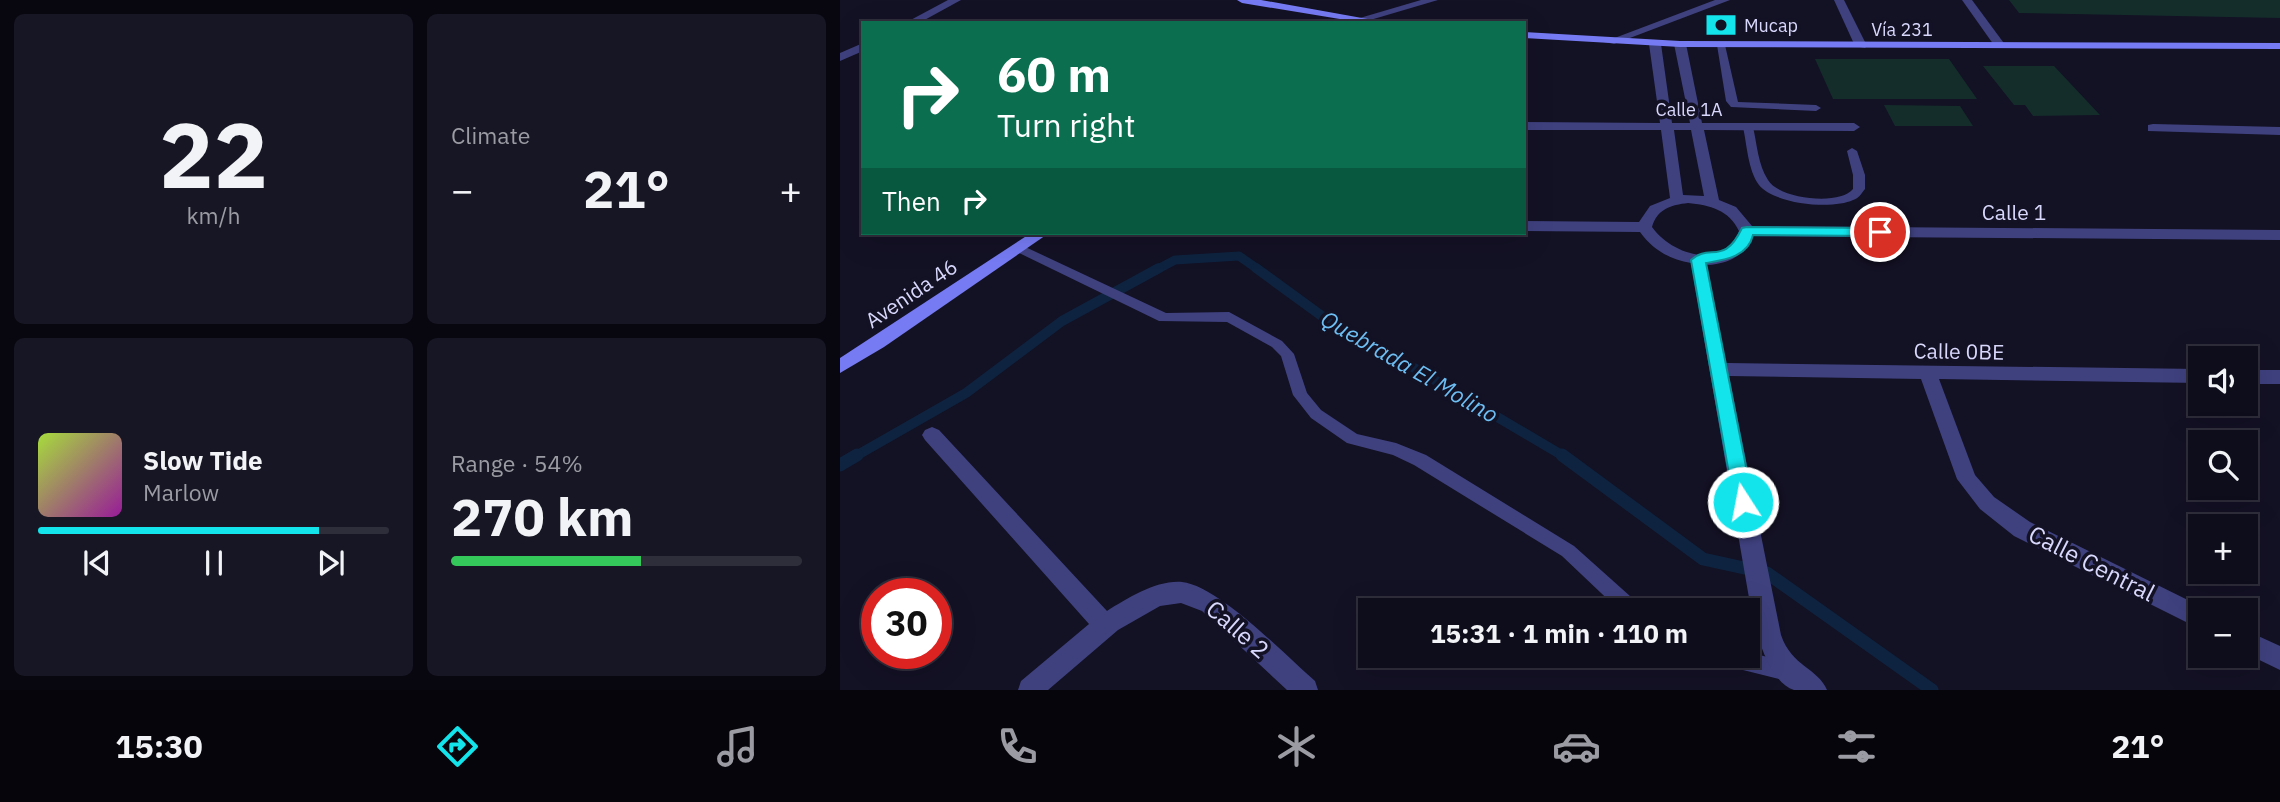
<!DOCTYPE html>
<html lang="en">
<head>
<meta charset="utf-8">
<style>
	:root { --surface:#0e0d1b; --page:#171624; --text:#f1f3f6; --muted:#9b9ca3; --line:#2e2d3a; --accent:#13e4eb }
	body { margin:0; font-family:"IBM Plex Sans",sans-serif; background:var(--page); color:var(--text); height:100vh; display:flex; flex-direction:column; font-size:26px; white-space:nowrap }
	* { box-sizing:border-box; margin:0 }
	p { font-size:23px; color:var(--muted) }
	.icon { flex:none; width:38px; height:38px; fill:none; stroke:currentColor; stroke-width:2; stroke-linecap:round; stroke-linejoin:round }
	.map { position:relative; flex:1; overflow:hidden }
	.details { display:flex; flex-direction:column; gap:14px; padding:14px; background:#08070f; width:840px }
	.details>* { flex:none }
	.guide { position:absolute; left:21px; top:21px; width:665px; height:214px; border-radius:0px; box-shadow:0 7px 28px #0002,0 0 0 2px var(--line); background:#0b6e4f; color:#fff; overflow:hidden }
	.tools { position:absolute; left:1348px; top:346px; display:grid; gap:14px }
	.tools a { display:grid; place-items:center; width:70px; height:70px; border-radius:0px; background:var(--surface); box-shadow:0 7px 28px #0002,0 0 0 2px var(--line); font-size:35px }
	.speed { position:absolute; left:21px; top:578px; display:flex; gap:14px; font-size:35px; font-weight:700; text-align:center }
	.speed>* { display:grid; place-content:center; width:91px; height:91px; border-radius:50%; background:var(--surface); box-shadow:0 7px 28px #0002,0 0 0 2px var(--line); line-height:1 }
	.speed .limit { border:10px solid #d22; background:#fff; color:#111 }
	.pin { position:absolute; display:grid; place-items:center; width:60px; height:60px; color:#fff; margin:-30px; border:4px solid #fff; border-radius:50%; box-shadow:0 2px 7px #0007 }
	.me { position:absolute; width:77px; margin:-38px; rotate:349deg; stroke-linejoin:round; filter:drop-shadow(0 0 5px #0008) }
	.turn { display:flex; align-items:center; gap:24px; height:147px; padding:0 21px; font-size:32px }
	.turn .icon { width:91px; height:91px; stroke-width:2.5 }
	.turn b { display:block; font-size:49px; line-height:60px }
	.then { display:flex; align-items:center; height:66px; padding:0 21px; background:#0003; gap:14px; font-size:26px }
	.big { font-size:52px; font-weight:700; line-height:1.1 }
	.details .widget { flex:1; display:flex; flex-direction:column; justify-content:center; gap:10px; min-width:0; padding:0 24px; border-radius:10px; background:var(--page) }
	.details .dial { align-items:center; gap:0 }
	.dial b { font-size:91px; line-height:1 }
	.song { display:flex; align-items:center; gap:21px }
	.cover { width:84px; height:84px; border-radius:10px; background:linear-gradient(135deg,hsl(80 70% 55%),hsl(300 70% 35%)) }
	.played { height:7px; border-radius:4px; background:linear-gradient(90deg,var(--accent) 80%,var(--line) 80%) }
	.keys { display:flex; justify-content:space-around; direction:ltr }
	.heat { display:flex; justify-content:space-between; align-items:center; font-size:38px; direction:ltr }
	.charge { height:10px; border-radius:5px; background:linear-gradient(90deg,#34c759 54%,var(--line) 0) }
	.details .tiles { flex:1; display:grid; gap:14px; grid-template-columns:repeat(2,1fr) }
	.trip { position:absolute; left:518px; top:598px; width:402px; height:70px; border-radius:0px; background:var(--surface); box-shadow:0 7px 28px #0002,0 0 0 2px var(--line); font-weight:700; line-height:70px; text-align:center }
	.dock { display:flex; height:112px; justify-content:space-around; align-items:center; background:#06050b; color:var(--muted) }
	.dock .icon { width:49px; height:49px }
	.dock .on { color:var(--accent) }
	.dock b { font-size:32px; color:var(--text) }
	main { display:flex; flex:1; min-height:0 }
	.map>svg:first-child { display:block }
	.green { fill:#142d2b }
	.lines { fill:none; stroke-linecap:round; stroke-linejoin:round }
	.stream-far2 { stroke:#0e233f; stroke-width:9 }
	.stream-far1 { stroke:#0e233f; stroke-width:10 }
	.stream { stroke:#0e233f; stroke-width:13 }
	.lane { fill:#3f417f; fill-rule:evenodd }
	.street { fill:#3f417f; fill-rule:evenodd }
	.secondary { fill:#767bf4; fill-rule:evenodd }
	.route { fill:#13e4eb; stroke:#0c9499; stroke-width:2 }
	.labels { text-anchor:middle; dominant-baseline:central; stroke-width:7; stroke-linejoin:round; paint-order:stroke }
	.far-poi-label { font-size:18px; fill:#d8d7fc; stroke:#131124; text-anchor:start }
	.far-street-label { font-size:18px; fill:#d8d7fc; stroke:#131124 }
	.street-label { font-size:21px; fill:#d8d7fc; stroke:#131124 }
	.water-label { font-size:23px; font-style:italic; fill:#6dbef3; stroke:#131124 }
	.near-street-label { font-size:24px; fill:#d8d7fc; stroke:#131124 }
</style>
</head>
<body>
<main>
<section class="details">
<div class="tiles">
<div class="widget dial"><b>22</b><p>km/h</p></div>
<div class="widget"><p>Climate</p>
<div class="heat"><a>−</a><b class="big">21°</b><a>+</a></div>
</div>
<div class="widget">
<div class="song"><i class="cover"></i><div><b>Slow Tide</b><p>Marlow</p></div></div>
<div class="played"></div>
<div class="keys"><svg class="icon" aria-label="previous" viewBox="0 0 24 24"><path d="M18 5L8 12l10 7zM5 5v14"/></svg><svg class="icon" aria-label="pause" viewBox="0 0 24 24"><path d="M8 5v14M16 5v14"/></svg><svg class="icon" aria-label="next" viewBox="0 0 24 24"><path d="M6 5l10 7-10 7zM19 5v14"/></svg></div>
</div>
<div class="widget"><p>Range · 54%</p><b class="big">270 km</b><div class="charge"></div></div>
</div>
</section>
<div class="map">
<svg width="1440" height="690" viewBox="0 0 1440 690">
	<rect width="100%" height="100%" fill="#131124"/>
	<g class="green">
		<path d="M1169,0H1440V18L1179,13Z"/>
		<path d="M975,59H1109L1137,99H993Z"/>
		<path d="M1143,66H1214L1260,115L1193,116L1185,105H1174Z"/>
		<path d="M1044,105L1120,106L1133,126H1055Z"/>
	</g>
	<g class="lines">
		<path class="stream-far2" d="M316,270L335,260L399,256L419,270"/>
		<g class="stream-far1">
			<path d="M416,268L512,338L559,359L725,457"/>
			<path d="M14,457L126,393L222,321L319,268"/>
		</g>
		<g class="stream">
			<path d="M722,455L863,559L927,573L1092,690"/>
			<path d="M0,465L17,455"/>
		</g>
		<g class="lane">
			<path d="M881,42L885,45L898,102L976,105L981,108L976,111L891,107L886,101L877,45Z"/>
			<path d="M908,124L913,127C917,144 918,165 928,180C939,199 1000,206 1013,189V175L1007,151L1012,148L1017,151L1025,175V189C1021,194 1019,198 1013,200C992,210 934,204 919,185C908,170 907,145 903,127Z"/>
			<path d="M179,244L326,313L389,312L442,341L454,354L467,393L481,410L517,434L556,443L586,455L734,546L800,605L802,611H780L722,556L574,465L553,455L507,443L471,418L453,395L441,356L432,347L387,322L319,321L175,251L173,248Z"/>
			<path d="M908,652L954,664L957,671L954,678L947,681L883,665L876,663L873,656H908Z"/>
		</g>
		<g class="street">
			<path d="M108,0H121L79,23H65Z"/>
			<path d="M581,0H598L520,23L513,20Z"/>
			<path d="M875,0H890L774,44L764,42Z"/>
			<path d="M994,0H1004L1027,46L1025,48L1015,46Z"/>
			<path d="M1122,0H1132L1166,46L1164,48H1156Z"/>
			<path d="M815,41L821,44L832,123H850L834,44L840,41L846,44L862,123H1014L1020,127L1014,131L864,130L879,200L896,207L912,226L1440,230V240L913,236C904,256 888,264 867,265L886,363L1360,369V383L1099,379L1135,475L1154,497L1190,522L1368,610L1360,611V629L1174,536L1140,509L1117,479L1081,379L889,376L941,635C952,667 978,668 987,690C978,690 964,690 954,690C931,683 919,641 913,621L851,263C829,259 813,250 800,232L684,231V221L799,222L810,206L830,198L821,130H684V122L820,123L809,44ZM834,130H851L864,196L843,195ZM848,203C870,205 889,210 899,231C883,270 833,256 812,227C817,209 831,205 848,203Z"/>
			<path d="M23,43V51L0,61V53Z"/>
			<path d="M1313,124L1440,127V135L1308,131V125Z"/>
			<rect x="1405" y="370" width="35" height="14"/>
			<path d="M92,427L99,430L267,611C288,598 316,580 342,582C379,586 445,655 475,681L478,690H447L362,611L341,603L320,606L278,630L208,690H178L181,681L249,624L85,440L82,435L85,430Z"/>
			<path d="M1405,630L1440,646V670L1405,653Z"/>
		</g>
		<g class="secondary">
			<path d="M397,0H421L550,23H524L402,3Z"/>
			<path d="M684,32L840,41L1440,43V49L840,47L684,38Z"/>
			<path d="M191,233H209L44,347L0,373V358Z"/>
		</g>
	</g>
	<path class="route" d="M907,227L1040,228L1047,232L1040,236L913,235C908,257 884,260 866,263L913,502L910,508L903,510L897,508L894,502L851,260C870,243 884,266 902,228Z"/>
	<defs>
		<g id="bank-bare" transform="scale(2.415)"><path d="M-6-4H6V4H-6ZM0-2.3a2.3 2.3 0 1 0 0 4.6a2.3 2.3 0 1 0 0-4.6Z" fill="#13e4eb" stroke="#131124" stroke-width="2.5" paint-order="stroke"/></g>
	</defs>
	<g fill-rule="evenodd">
		<use href="#bank-bare" x="881" y="25"/>
	</g>
	<g class="labels">
		<g class="far-poi-label">
			<text x="904" y="25">Mucap</text>
		</g>
		<g class="far-street-label">
			<text x="1062" y="29">Vía 231</text>
			<text x="849" y="109">Calle 1A</text>
		</g>
		<g class="street-label">
			<text x="1174" y="212">Calle 1</text>
			<text transform="translate(71 293) rotate(-34)">Avenida 46</text>
			<text transform="translate(1119 351) rotate(1)">Calle 0BE</text>
		</g>
		<g class="water-label">
			<text transform="translate(570 366) rotate(30)">Quebrada El Molino</text>
		</g>
		<g class="near-street-label">
			<text transform="translate(1252 563) rotate(27)">Calle Central</text>
			<text transform="translate(398 629) rotate(41)">Calle 2</text>
		</g>
	</g>
</svg>
<div class="tools">
<a><svg class="icon" aria-label="sound" viewBox="0 0 24 24"><path d="M4 9h4l5-4v14l-5-4H4zM17 9q2 3 0 6"/></svg></a>
<a><svg class="icon" aria-label="search" viewBox="0 0 24 24"><circle cx="10" cy="10" r="6"/><path d="M15 15l6 6"/></svg></a>
<a>+</a>
<a>−</a>
</div>
<div class="speed"><div class="limit">30</div></div>
<div class="pin" style="left:1040px;top:232px;background:#d93025"><svg class="icon" aria-label="arrive" viewBox="0 0 24 24"><path d="M6 21V4h12l-3 4 3 4H6"/></svg></div>
<svg class="me" style="left:903px;top:502px" viewBox="-20 -20 40 40"><circle r="17" fill="#13e4eb" stroke="#fff" stroke-width="3"/><path d="M0-11L8 9 0 5-8 9z" fill="#fff"/></svg>
<div class="trip">15:31 · 1 min · 110 m</div>
<div class="guide">
<div class="turn"><svg class="icon" aria-label="right" viewBox="0 0 24 24"><path d="M7 20v-9h11M14 6l5 5-5 5"/></svg><div><b>60 m</b>Turn right</div></div>
<div class="then">Then<svg class="icon" aria-label="right" viewBox="0 0 24 24"><path d="M7 20v-9h11M14 6l5 5-5 5"/></svg></div>
</div>
</div>
</main>
<nav class="dock">
<b>15:30</b>
<svg class="icon on" aria-label="directions" viewBox="0 0 24 24"><path d="M12 3l9 9-9 9-9-9zM9 14v-3h6M13 9l2 2-2 2"/></svg>
<svg class="icon" aria-label="music" viewBox="0 0 24 24"><path d="M9 18V5l10-2v13"/><circle cx="6" cy="18" r="3"/><circle cx="16" cy="16" r="3"/></svg>
<svg class="icon" aria-label="phone" viewBox="0 0 24 24"><path d="M5 4h4l2 5-3 2q2 4 5 5l2-3 5 2v4C11 20 4 13 5 4z"/></svg>
<svg class="icon" aria-label="climate" viewBox="0 0 24 24"><path d="M12 3v18M4 7l16 10M4 17L20 7"/></svg>
<svg class="icon" aria-label="car" viewBox="0 0 24 24"><path d="M5 17H2v-5l4-1 3-4h7l3 4 3 1v5h-3M9 17h6M6 11h13"/><circle cx="7" cy="17" r="2"/><circle cx="17" cy="17" r="2"/></svg>
<svg class="icon" aria-label="filters" viewBox="0 0 24 24"><path d="M4 7h16M4 17h16"/><circle cx="9" cy="7" r="2"/><circle cx="15" cy="17" r="2"/></svg>
<b>21°</b>
</nav>
</body>
</html>
